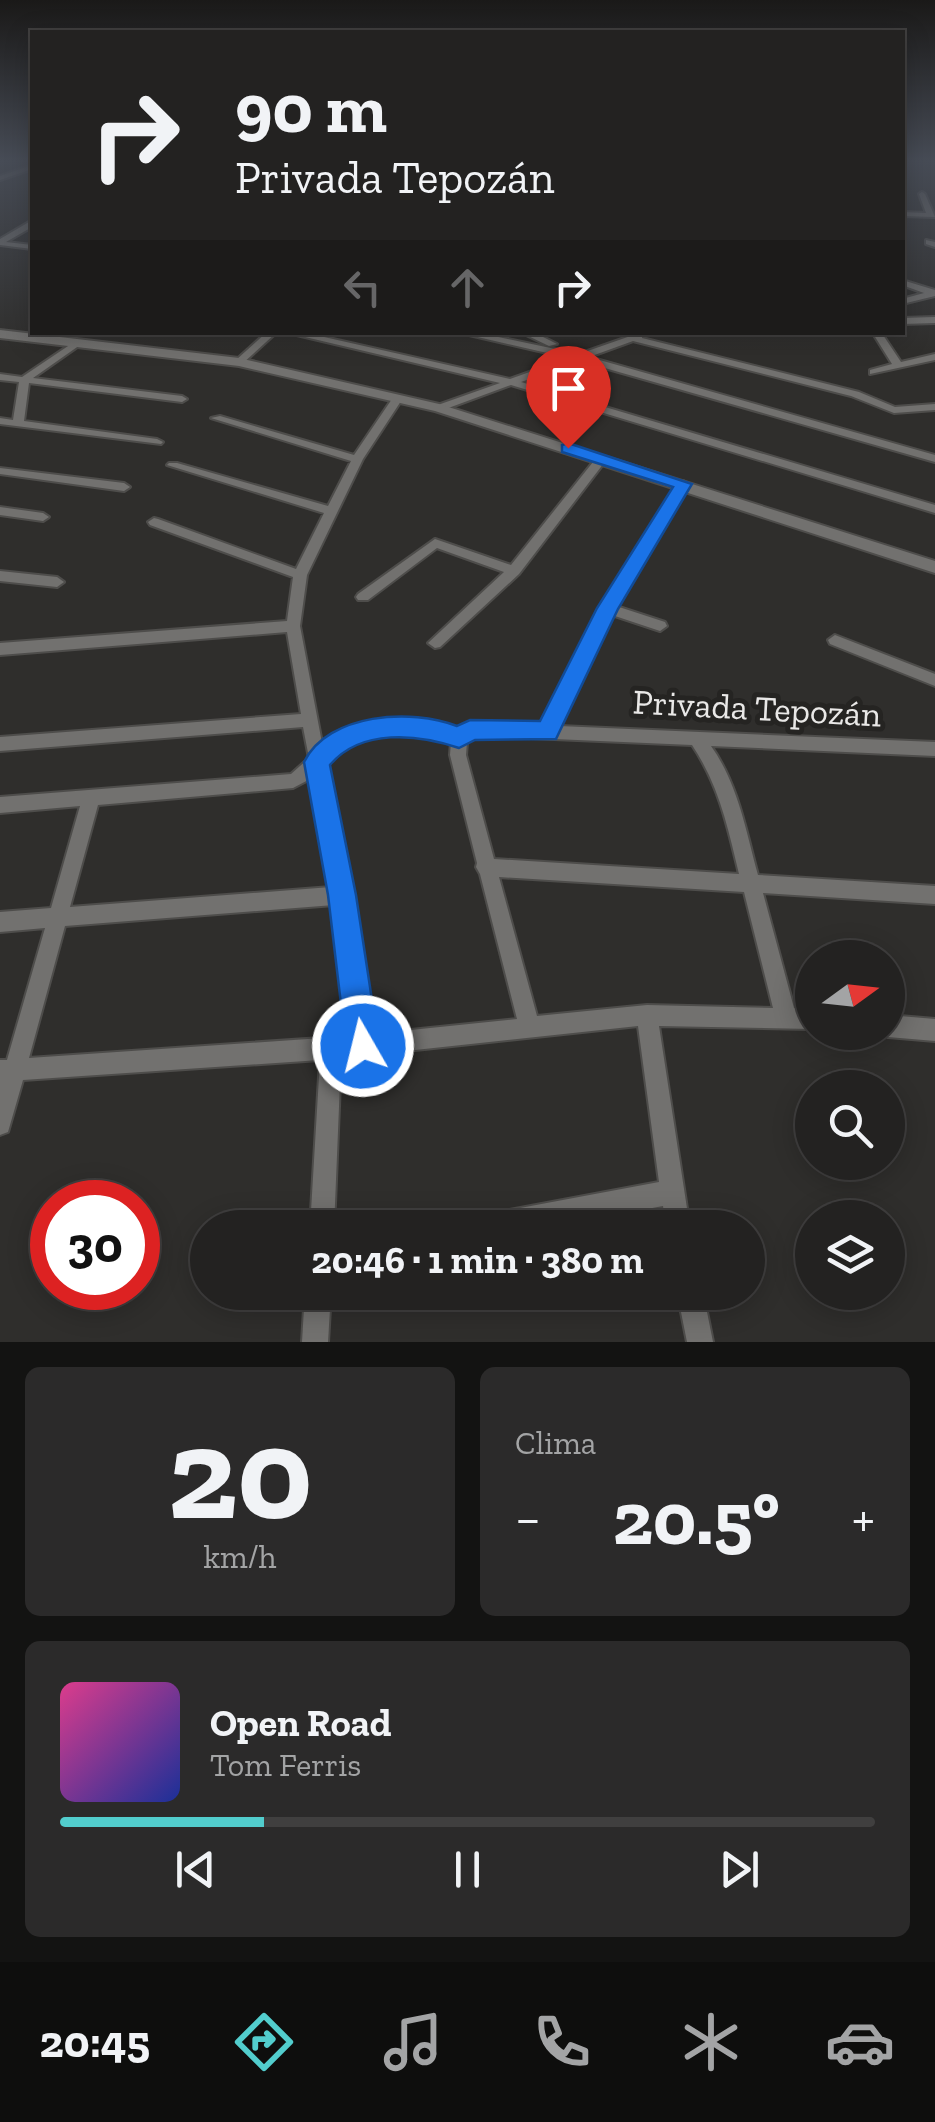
<!DOCTYPE html>
<html lang="es">
<head>
<meta charset="utf-8">
<style>
	:root { --surface:#232221; --page:#2b2a2a; --text:#f1f3f6; --muted:#a3a4a5; --line:#403f3f; --accent:#52cdcd }
	body { margin:0; font-family:"Zilla Slab",serif; background:var(--page); color:var(--text); height:100vh; display:flex; flex-direction:column; font-size:38px; white-space:nowrap }
	* { box-sizing:border-box; margin:0 }
	p { font-size:32px; color:var(--muted) }
	.icon { flex:none; width:55px; height:55px; fill:none; stroke:currentColor; stroke-width:2; stroke-linecap:round; stroke-linejoin:round }
	.map { position:relative; height:1342px; overflow:hidden }
	.side { display:flex; flex-direction:column; gap:25px; padding:25px; background:#131312; flex:1 }
	.side>* { flex:none }
	.banner { position:absolute; left:30px; top:30px; width:875px; height:305px; border-radius:0px; box-shadow:0 5px 25px #0003,0 0 0 2px var(--line); background:#232221; color:var(--text); overflow:hidden }
	.needle { width:65px; rotate:75deg }
	.fabs { position:absolute; left:795px; top:940px; display:grid; gap:20px }
	.fabs a { display:grid; place-items:center; width:110px; height:110px; border-radius:50%; background:var(--surface); box-shadow:0 5px 25px #0003,0 0 0 2px var(--line); font-size:50px }
	.speed { position:absolute; left:30px; top:1180px; display:flex; gap:20px; font-size:50px; font-weight:700; text-align:center }
	.speed>* { display:grid; place-content:center; width:130px; height:130px; border-radius:50%; background:var(--surface); box-shadow:0 5px 25px #0003,0 0 0 2px var(--line); line-height:1 }
	.speed .limit { border:15px solid #d22; background:#fff; color:#111 }
	.pin { position:absolute; display:grid; place-items:center; width:85px; height:85px; color:#fff; margin:-102px -42px; border-radius:50% 50% 50% 0; rotate:-45deg; box-shadow:0 0 10px #0007 }
	.pin .icon { rotate:45deg }
	.me { position:absolute; width:110px; margin:-55px; rotate:352deg; stroke-linejoin:round; filter:drop-shadow(0 0 8px #0008) }
	.turn { display:flex; align-items:center; gap:35px; height:210px; padding:0 40px; font-size:45px }
	.turn .icon { width:130px; height:130px; stroke-width:2.5 }
	.turn b { display:block; font-size:70px; line-height:85px }
	.lanes { display:flex; align-items:center; height:95px; padding:0 40px; background:#0003; justify-content:center; gap:50px; direction:ltr }
	.lanes .off { opacity:.35 }
	.big { font-size:75px; font-weight:700; line-height:1.1 }
	.side .widget { flex:1; display:flex; flex-direction:column; justify-content:center; gap:15px; min-width:0; padding:0 35px; border-radius:15px; background:var(--page) }
	.side .dial { align-items:center; gap:0 }
	.dial b { font-size:130px; line-height:1 }
	.song { display:flex; align-items:center; gap:30px }
	.cover { width:120px; height:120px; border-radius:15px; background:linear-gradient(135deg,hsl(330 70% 55%),hsl(230 70% 35%)) }
	.played { height:10px; border-radius:5px; background:linear-gradient(90deg,var(--accent) 25%,var(--line) 25%) }
	.keys { display:flex; justify-content:space-around; direction:ltr }
	.heat { display:flex; justify-content:space-between; align-items:center; font-size:55px; direction:ltr }
	.side .tiles { flex:1; display:grid; gap:25px; grid-template-columns:1fr 1fr }
	.widget:last-child { grid-column:span 2 }
	.trip { position:absolute; left:190px; top:1210px; width:575px; height:100px; border-radius:50px; background:var(--surface); box-shadow:0 5px 25px #0003,0 0 0 2px var(--line); font-weight:700; line-height:100px; text-align:center }
	.dock { display:flex; height:160px; justify-content:space-around; align-items:center; background:#0e0e0d; color:var(--muted) }
	.dock .icon { width:70px; height:70px }
	.dock .on { color:var(--accent) }
	.dock b { font-size:45px; color:var(--text) }
	.map>svg:first-child { display:block }
	.lines { fill:none; stroke-linecap:round; stroke-linejoin:round }
	.street-casing { stroke:#4e4d4b; stroke-width:4 }
	.secondary-casing { stroke:#4e4d4b; stroke-width:4 }
	.street { fill:#72716f; fill-rule:evenodd }
	.secondary { fill:#72716f; fill-rule:evenodd }
	.route { fill:#1a73e8; stroke:#114b97; stroke-width:2.5 }
	.labels { text-anchor:middle; dominant-baseline:central; stroke-width:10; stroke-linejoin:round; paint-order:stroke }
	.street-label { font-size:35px; fill:#e9e8e7; stroke:#252422 }
</style>
</head>
<body>
<div class="map">
<svg width="935" height="1342" viewBox="0 0 935 1342">
	<rect width="100%" height="100%" fill="#2f2e2c"/>
	<g class="lines">
		<g class="street-casing">
			<g id="street">
				<path d="M32,165V169L0,180V176Z"/>
				<path d="M922,192L925,194L935,217L902,216V212L926,213L919,194Z"/>
				<path d="M29,222H32V227L6,242L32,245V249L0,245V239Z"/>
				<path d="M926,240L935,242V247L926,244Z"/>
				<path d="M902,280L935,290V296L902,304V299L924,293L902,285Z"/>
				<path d="M935,317V323L902,324V318Z"/>
				<path d="M267,332H277L242,364H236V360Z"/>
				<path d="M284,332H302L510,379L569,358L456,332H475L579,354L639,333L642,334V338L859,392L895,407L935,404V410L894,413L851,396L633,341L589,357L935,455V462L580,361L521,382L935,505V513L511,385L443,410H435V406L500,383Z"/>
				<path d="M520,332H533L557,344L549,346Z"/>
				<path d="M872,332H881L901,362L935,354V360L870,374V370L892,364Z"/>
				<path d="M77,340L80,341V345L33,378L182,396L187,399L182,402L29,383L24,421L157,439L163,442L161,444L0,424V418L13,420L19,382L0,380V374L22,377Z"/>
				<path d="M394,396L403,398L363,459L307,575L300,626L322,743L327,738L350,729L416,718L459,731L481,722L543,725L601,608L677,485L683,481L689,485L616,606L665,622L667,626L660,631L612,615L559,726L935,742V756L711,746C738,784 746,831 758,875L935,886V904L763,893L794,1008L812,1009V1029L659,1026L690,1228H666L663,1206L546,1228H465L468,1219L477,1216L659,1182L638,1026L341,1058L334,1228H310L320,1060L23,1080L8,1132L0,1135V1060H7L45,928L0,932V912L51,908L80,806L0,813V797L291,774L309,758L303,727L0,751V737L301,714L287,632L0,655V643L287,621L293,577L150,525L148,522L154,518L158,519L296,569L324,513L167,465L169,463H177L328,506L351,461L211,418L220,416L354,455ZM416,732L451,742L450,755L477,863L476,867L480,874L517,1019L372,1034L351,895L326,762C350,735 382,737 416,732ZM482,736L692,745C719,785 728,828 739,874L494,859L466,755L467,742ZM312,778L331,887L70,907L98,805L293,788ZM499,877L744,892L773,1008L647,1005L537,1016ZM334,905L351,1036L29,1058L65,926Z"/>
				<path d="M601,456L607,459L519,574L440,647L435,648L428,643L504,572L437,548L368,600H358L356,597L358,594L435,539L511,565L597,457Z"/>
				<path d="M0,468L124,483L130,487L124,491L0,474Z"/>
				<path d="M0,507L43,513L49,517L43,521L0,515Z"/>
				<path d="M0,571L57,577L64,582L57,587L0,581Z"/>
				<path d="M835,635L935,674V686L830,644L828,640Z"/>
				<path d="M888,1015L935,1019V1041L888,1037L881,1033L888,1032Z"/>
				<path d="M305,1292H331L328,1342H302Z"/>
				<path d="M677,1292H703L713,1342H687Z"/>
			</g>
		</g>
		<g class="secondary-casing">
			<path id="secondary" d="M0,330L239,358L439,404L935,561V573L435,411L239,366L0,338Z"/>
		</g>
		<use href="#street" class="street"/>
		<use href="#secondary" class="secondary"/>
	</g>
	<linearGradient id="sky" x2="0" y2="1"><stop stop-color="#1a1918"/><stop offset="0.46" stop-color="#474c56"/><stop offset="1" stop-color="#474c56" stop-opacity="0"/></linearGradient>
	<rect width="935" height="350" fill="url(#sky)"/>
	<path class="route" d="M568,443L692,484L618,609L556,739L475,740L459,748C418,734 361,728 330,765L356,895L379,1046L374,1058L363,1062L351,1058L346,1046L328,895L304,762C328,713 412,708 457,726L470,720L540,721L597,608L673,487L562,452V445Z"/>
	<g class="labels">
		<g class="street-label">
			<text transform="translate(757 708) rotate(3)">Privada Tepozán</text>
		</g>
	</g>
</svg>
<div class="fabs">
<a><svg class="needle" viewBox="-14 -14 28 28"><path d="M0-13l5 13h-10z" fill="#e53935"/><path d="M0 13l5-13h-10z" fill="#a3a4a5"/></svg></a>
<a><svg class="icon" aria-label="search" viewBox="0 0 24 24"><circle cx="10" cy="10" r="6"/><path d="M15 15l6 6"/></svg></a>
<a><svg class="icon" aria-label="layers" viewBox="0 0 24 24"><path d="M12 4l9 5-9 5-9-5zM3 14l9 5 9-5"/></svg></a>
</div>
<div class="speed"><div class="limit">30</div></div>
<div class="pin" style="left:568px;top:448px;background:#d93025"><svg class="icon" aria-label="arrive" viewBox="0 0 24 24"><path d="M6 21V4h12l-3 4 3 4H6"/></svg></div>
<svg class="me" style="left:363px;top:1046px" viewBox="-20 -20 40 40"><circle r="17" fill="#1a73e8" stroke="#fff" stroke-width="3"/><path d="M0-11L8 9 0 5-8 9z" fill="#fff"/></svg>
<div class="trip">20:46 · 1 min · 380 m</div>
<div class="banner">
<div class="turn"><svg class="icon" aria-label="right" viewBox="0 0 24 24"><path d="M7 20v-9h11M14 6l5 5-5 5"/></svg><div><b>90 m</b>Privada Tepozán</div></div>
<div class="lanes"><svg class="icon off" aria-label="left" viewBox="0 0 24 24"><path d="M17 20v-9H6M10 6l-5 5 5 5"/></svg><svg class="icon off" aria-label="ahead" viewBox="0 0 24 24"><path d="M12 20V5M6 11l6-6 6 6"/></svg><svg class="icon" aria-label="right" viewBox="0 0 24 24"><path d="M7 20v-9h11M14 6l5 5-5 5"/></svg></div>
</div>
</div>
<section class="side">
<div class="tiles">
<div class="widget dial"><b>20</b><p>km/h</p></div>
<div class="widget"><p>Clima</p>
<div class="heat"><a>−</a><b class="big">20.5°</b><a>+</a></div>
</div>
<div class="widget">
<div class="song"><i class="cover"></i><div><b>Open Road</b><p>Tom Ferris</p></div></div>
<div class="played"></div>
<div class="keys"><svg class="icon" aria-label="previous" viewBox="0 0 24 24"><path d="M18 5L8 12l10 7zM5 5v14"/></svg><svg class="icon" aria-label="pause" viewBox="0 0 24 24"><path d="M8 5v14M16 5v14"/></svg><svg class="icon" aria-label="next" viewBox="0 0 24 24"><path d="M6 5l10 7-10 7zM19 5v14"/></svg></div>
</div>
</div>
</section>
<nav class="dock">
<b>20:45</b>
<svg class="icon on" aria-label="directions" viewBox="0 0 24 24"><path d="M12 3l9 9-9 9-9-9zM9 14v-3h6M13 9l2 2-2 2"/></svg>
<svg class="icon" aria-label="music" viewBox="0 0 24 24"><path d="M9 18V5l10-2v13"/><circle cx="6" cy="18" r="3"/><circle cx="16" cy="16" r="3"/></svg>
<svg class="icon" aria-label="phone" viewBox="0 0 24 24"><path d="M5 4h4l2 5-3 2q2 4 5 5l2-3 5 2v4C11 20 4 13 5 4z"/></svg>
<svg class="icon" aria-label="climate" viewBox="0 0 24 24"><path d="M12 3v18M4 7l16 10M4 17L20 7"/></svg>
<svg class="icon" aria-label="car" viewBox="0 0 24 24"><path d="M5 17H2v-5l4-1 3-4h7l3 4 3 1v5h-3M9 17h6M6 11h13"/><circle cx="7" cy="17" r="2"/><circle cx="17" cy="17" r="2"/></svg>
</nav>
</body>
</html>
